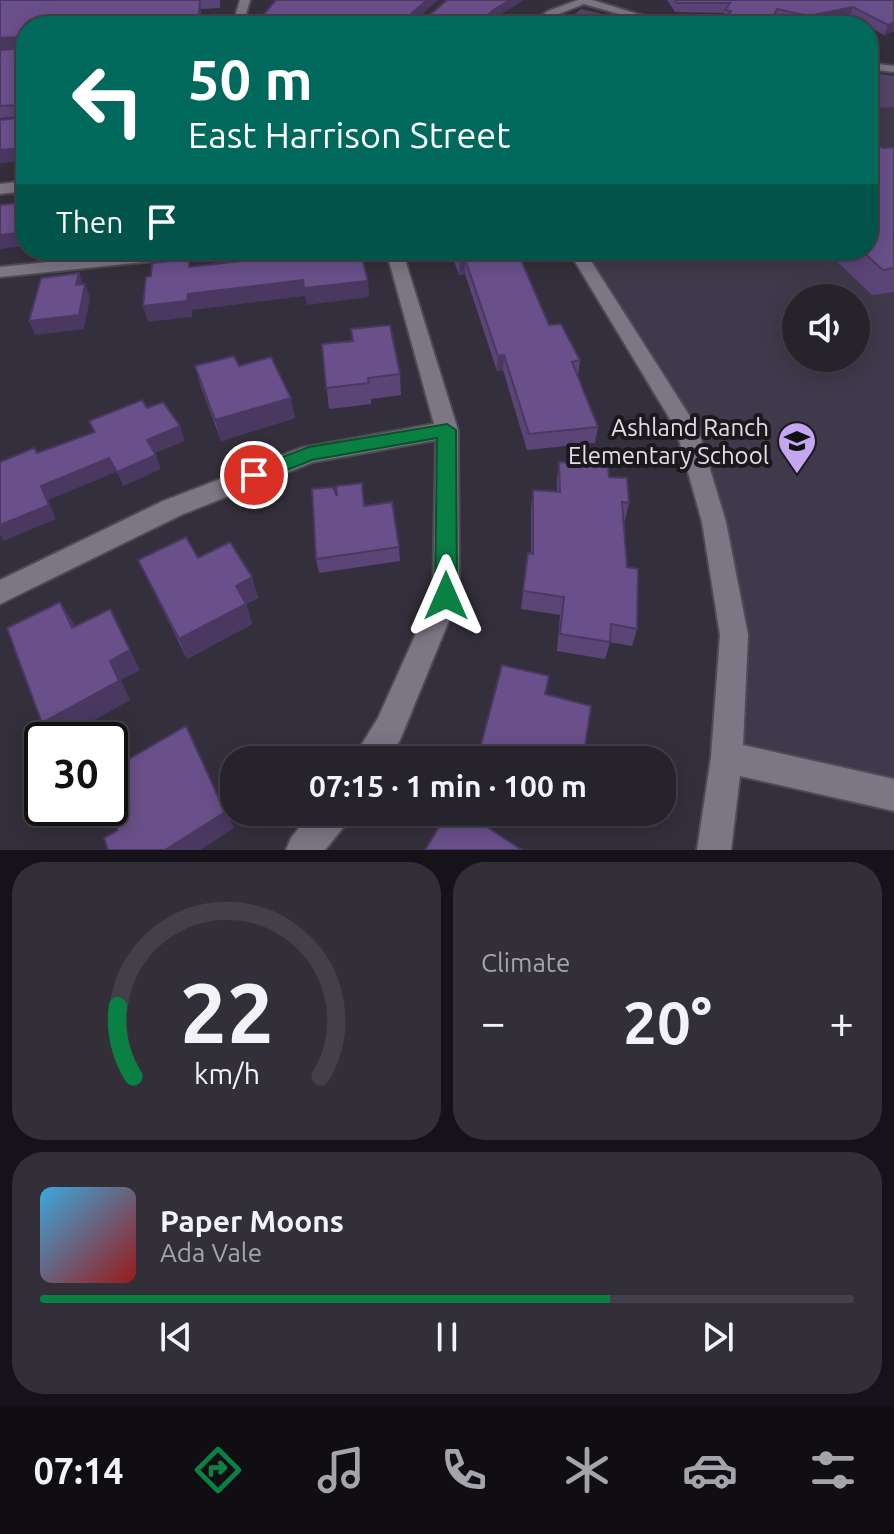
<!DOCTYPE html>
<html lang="en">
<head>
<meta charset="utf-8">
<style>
	:root { --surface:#27232d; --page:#332f39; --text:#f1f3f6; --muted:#a4a4aa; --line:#434049; --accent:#0b8043 }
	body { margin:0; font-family:Ubuntu,sans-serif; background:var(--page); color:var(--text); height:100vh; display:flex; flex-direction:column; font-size:30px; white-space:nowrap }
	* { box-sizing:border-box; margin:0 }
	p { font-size:26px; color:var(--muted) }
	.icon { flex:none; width:44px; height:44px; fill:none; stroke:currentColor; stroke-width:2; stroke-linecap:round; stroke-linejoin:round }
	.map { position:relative; height:850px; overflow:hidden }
	.sheet { display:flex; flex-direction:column; gap:12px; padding:12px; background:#151319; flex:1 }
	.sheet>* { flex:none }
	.hud { position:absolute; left:16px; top:16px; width:862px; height:244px; border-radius:32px; box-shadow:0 4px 20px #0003,0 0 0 2px var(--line); background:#00695c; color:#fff; overflow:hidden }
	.controls { position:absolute; left:782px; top:284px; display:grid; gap:16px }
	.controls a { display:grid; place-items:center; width:88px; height:88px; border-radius:50%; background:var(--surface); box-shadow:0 4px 20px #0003,0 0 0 2px var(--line); font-size:40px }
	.speed { position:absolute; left:24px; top:722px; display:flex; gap:16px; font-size:40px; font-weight:700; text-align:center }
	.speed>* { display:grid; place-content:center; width:104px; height:104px; border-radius:50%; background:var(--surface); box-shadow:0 4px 20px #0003,0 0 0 2px var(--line); line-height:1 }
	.speed .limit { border:4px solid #111; border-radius:12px; background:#fff; color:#111 }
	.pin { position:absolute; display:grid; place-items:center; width:68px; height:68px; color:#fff; margin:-34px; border:4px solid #fff; border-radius:50%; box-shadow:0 2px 8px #0007 }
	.me { position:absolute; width:88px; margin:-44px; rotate:0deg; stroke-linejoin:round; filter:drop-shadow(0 0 6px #0008) }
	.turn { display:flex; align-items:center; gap:28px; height:168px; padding:0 40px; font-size:36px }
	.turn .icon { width:104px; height:104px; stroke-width:2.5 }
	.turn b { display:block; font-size:56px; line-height:68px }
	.then { display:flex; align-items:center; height:76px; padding:0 40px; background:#0003; gap:16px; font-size:30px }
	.big { font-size:60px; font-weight:700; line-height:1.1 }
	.sheet .card { flex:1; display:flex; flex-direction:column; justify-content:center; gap:12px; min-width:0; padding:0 28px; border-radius:32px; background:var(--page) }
	.sheet .dial { align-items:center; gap:0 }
	.dial svg { height:208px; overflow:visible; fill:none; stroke:var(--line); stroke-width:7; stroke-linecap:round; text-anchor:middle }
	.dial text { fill:var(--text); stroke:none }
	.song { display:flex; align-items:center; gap:24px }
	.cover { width:96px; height:96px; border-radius:12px; background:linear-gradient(135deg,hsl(200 70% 55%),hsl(0 70% 35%)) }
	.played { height:8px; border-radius:4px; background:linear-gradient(90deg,var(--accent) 70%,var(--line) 70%) }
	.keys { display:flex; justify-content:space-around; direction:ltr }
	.heat { display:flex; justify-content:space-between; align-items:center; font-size:44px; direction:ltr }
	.sheet .tiles { flex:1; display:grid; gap:12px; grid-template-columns:1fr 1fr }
	.card:last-child { grid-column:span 2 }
	.trip { position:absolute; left:220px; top:746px; width:456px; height:80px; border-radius:32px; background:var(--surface); box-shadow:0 4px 20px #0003,0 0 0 2px var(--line); font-weight:700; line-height:80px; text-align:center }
	.tabs { display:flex; height:128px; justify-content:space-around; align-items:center; background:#100e12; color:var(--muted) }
	.tabs .icon { width:56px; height:56px }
	.tabs .selected { color:var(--accent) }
	.tabs b { font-size:36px; color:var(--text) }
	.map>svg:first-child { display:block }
	.built { fill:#40394b; fill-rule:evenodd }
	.green { fill:#544668 }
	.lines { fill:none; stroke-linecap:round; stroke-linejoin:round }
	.minor-casing { stroke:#4f4b55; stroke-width:4 }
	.minor { fill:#7c7685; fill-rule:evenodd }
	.wall { fill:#5b4577 }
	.shaded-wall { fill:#4a3861 }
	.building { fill:#6a508a; stroke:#4a3861; stroke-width:2 }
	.route { fill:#0b8043; stroke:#07532c; stroke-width:2 }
	.labels { text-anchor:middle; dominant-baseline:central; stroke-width:8; stroke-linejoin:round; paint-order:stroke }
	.poi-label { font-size:24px; fill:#e1dee6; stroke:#1b181e; text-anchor:end }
</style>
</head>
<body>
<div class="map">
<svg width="894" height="850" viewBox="0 0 894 850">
	<rect width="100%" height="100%" fill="#342f3c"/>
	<path class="built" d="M894,107V795L727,757L734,635L687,429L576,250H868V109ZM796,298H856V358H796Z"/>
	<g class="green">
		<path d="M581,9L654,26H561Z"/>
		<path d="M868,72L894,76V107L868,109Z"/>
	</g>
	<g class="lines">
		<g class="minor-casing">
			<g id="minor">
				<path d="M240,0H250L245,18L238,26H227L235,17Z"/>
				<path d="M578,0H592L677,26H661L584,4L556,15L539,26H527L548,11Z"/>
				<path d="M868,63L894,66V72L868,69Z"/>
				<path d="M26,181V191L0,194V184Z"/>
				<path d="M162,250H219L211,255L0,277V267Z"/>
				<path d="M386,250H402L458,430L459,596L400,740L387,760H352L378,718L433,596L436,440L313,462L181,515L0,604V580L163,501L301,448L434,424Z"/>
				<path d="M568,250H584L698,429L726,522L748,635L743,745L894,779V811L740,776L731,850H697L711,757L720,635L702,522L676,429Z"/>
				<path d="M312,812H351L346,824L325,850H286L291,838Z"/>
			</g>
		</g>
		<use href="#minor" class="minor"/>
	</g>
	<g class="wall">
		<path d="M0,0H220V8L201,9L200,26H26V160L0,163V120L24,117V116L0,118V50L25,47L0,49Z"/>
		<path d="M667,0H894V31L884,35L850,16L806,26L774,19L770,26H725L726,20H723L724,13L675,12Z"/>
		<path d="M894,147V292L872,295L825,250H868L883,148Z"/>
		<path d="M450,250H522L523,253L522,263L549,325L580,360L578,376L598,427L595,443L527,450L503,370L497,371L465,274L459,275Z"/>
		<path d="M322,344L400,374L401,395L371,399V404L329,409Z"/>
		<path d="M195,366H239L295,418L221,441L201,387Z"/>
		<path d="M559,462L609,477L629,503L625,521H623L627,567L637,629L632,646L610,642L605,659L557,651L560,615L521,609L528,553H531V508L533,490L557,491V481Z"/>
		<path d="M337,496L364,506L399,547L400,561L319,573L316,559Z"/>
		<path d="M198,558L252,577L258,598L246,604L252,624L187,659L138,560Z"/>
	</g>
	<g class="shaded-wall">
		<path d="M200,0L201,9L200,26H198Z"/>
		<path d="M427,0H438L411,24V14Z"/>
		<path d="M510,0H524L492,20L487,26H477L492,11Z"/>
		<path d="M853,7L850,16L805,26L808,16Z"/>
		<path d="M894,22V31L884,35L888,25Z"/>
		<path d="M22,37L26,47L0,49V38Z"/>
		<path d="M26,148V160L0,163V150Z"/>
		<path d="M26,232V246L0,249V235Z"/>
		<path d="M465,259V274L459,275L460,260Z"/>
		<path d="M79,273L84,287L76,285Z"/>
		<path d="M303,280L368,281L369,297L307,305L305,296L192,310V317L148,322L143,306L188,294Z"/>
		<path d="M85,284L90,298L84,329L35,335L29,321Z"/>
		<path d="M504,355L503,370L497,371L498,356Z"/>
		<path d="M291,398L295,418L221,441L215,420Z"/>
		<path d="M180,426L185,441L153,454L147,440Z"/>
		<path d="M156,455L161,469L123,486L117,472Z"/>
		<path d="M109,458L116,472L48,500L56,519L4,541L0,534V525L41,486Z"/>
		<path d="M252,577L258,598L246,604L252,624L187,659L179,639L236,586Z"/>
		<path d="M60,602L73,622L84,648L72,628Z"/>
		<path d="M110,609L140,670L121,680L130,700L59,740H56L42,723L110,661Z"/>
		<path d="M186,726L234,828L200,850H165Z"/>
	</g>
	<g class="building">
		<path d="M0,0H200L198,26H26V148L0,150V120L24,117L25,107L21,105L0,106V50L24,48L25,40L22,37L0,38Z"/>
		<path d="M276,0H427L411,14V18H426L447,0H510L492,11L477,26H382L367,25L366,26H254Z"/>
		<path d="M675,0H894V22L888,25L853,7L808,16L777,9L772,19L765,18L763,22L727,17L731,11L725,10L730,3H677Z"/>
		<path d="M868,137L883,148L894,147V268L883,270L861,250H868Z"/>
		<path d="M26,202V232L0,235V205Z"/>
		<path d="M280,250H360L368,281L304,288L303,280L188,294L187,301L143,306L146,277L151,276L152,263L189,259V267L241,261V254Z"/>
		<path d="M456,250H522L523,253H518L549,325L561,324L580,360L572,362L598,427L529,434L504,355L498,356L465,259L460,260Z"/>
		<path d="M79,273L76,285L85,284L79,315L29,321L41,278Z"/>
		<path d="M390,325L400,374L368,378L369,383L326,388L322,344L353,341L351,329Z"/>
		<path d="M234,356L239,366L271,357L291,398L215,420L195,366Z"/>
		<path d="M142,400L147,408L163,402L180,426L147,440L156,455L117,472L109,458L41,486L49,505L0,525V462L34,448L37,453L95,432L89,421Z"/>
		<path d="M559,462L608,466L609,477L627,478L629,503L622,502L627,567L638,569L637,629L611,624L610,642L560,634L564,597L523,591L528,553L533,554V490L560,492Z"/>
		<path d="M362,483L364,506L392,502L399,547L316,559L312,489L333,487L337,496L336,486Z"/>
		<path d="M186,537L198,558L230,542L252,577L236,586L246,604L179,639L138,560Z"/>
		<path d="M60,602L72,628L110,609L130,650L110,661L119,681L42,723L7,628Z"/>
		<path d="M502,665L549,676L545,694L591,706L583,760H477Z"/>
		<path d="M186,726L225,812L165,850H108L104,838L118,830L110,807V770Z"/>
		<path d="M448,812H464L522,850H425Z"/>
	</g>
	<path class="route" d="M447,424L456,430L457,596L454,603L446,606L438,603L435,596L437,438L312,460L254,483L245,475L248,470L309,447Z"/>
	<defs>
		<g id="school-pin" transform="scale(2)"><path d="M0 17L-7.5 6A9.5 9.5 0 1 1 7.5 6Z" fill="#c5a6f0" stroke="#1b181e"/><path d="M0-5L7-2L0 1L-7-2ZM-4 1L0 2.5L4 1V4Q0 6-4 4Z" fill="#111"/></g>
	</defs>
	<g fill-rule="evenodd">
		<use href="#school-pin" x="797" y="441"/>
	</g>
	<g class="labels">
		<g class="poi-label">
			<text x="769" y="427">Ashland Ranch<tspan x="769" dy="28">Elementary School</tspan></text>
		</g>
	</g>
</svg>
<div class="controls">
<a><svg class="icon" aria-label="sound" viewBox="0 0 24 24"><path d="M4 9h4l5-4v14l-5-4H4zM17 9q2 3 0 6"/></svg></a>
</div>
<div class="speed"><div class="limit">30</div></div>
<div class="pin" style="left:254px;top:475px;background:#d93025"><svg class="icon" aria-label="arrive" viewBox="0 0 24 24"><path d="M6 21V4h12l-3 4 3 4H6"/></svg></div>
<svg class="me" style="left:446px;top:596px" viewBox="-20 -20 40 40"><path d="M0-17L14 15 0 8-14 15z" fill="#0b8043" stroke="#fff" stroke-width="4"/></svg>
<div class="trip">07:15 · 1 min · 100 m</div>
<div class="hud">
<div class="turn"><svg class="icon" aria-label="left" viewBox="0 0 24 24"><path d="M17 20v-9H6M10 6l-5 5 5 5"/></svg><div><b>50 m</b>East Harrison Street</div></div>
<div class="then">Then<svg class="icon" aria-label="arrive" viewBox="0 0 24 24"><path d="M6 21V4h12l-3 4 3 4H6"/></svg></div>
</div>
</div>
<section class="sheet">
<div class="tiles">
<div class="card dial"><svg viewBox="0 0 100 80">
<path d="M14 69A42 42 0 1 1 86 69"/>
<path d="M14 69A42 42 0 0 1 8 42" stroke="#0b8043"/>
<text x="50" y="56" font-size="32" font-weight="700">22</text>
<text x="50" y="72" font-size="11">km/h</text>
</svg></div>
<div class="card"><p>Climate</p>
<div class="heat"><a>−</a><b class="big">20°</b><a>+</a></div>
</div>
<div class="card">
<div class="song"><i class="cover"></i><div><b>Paper Moons</b><p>Ada Vale</p></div></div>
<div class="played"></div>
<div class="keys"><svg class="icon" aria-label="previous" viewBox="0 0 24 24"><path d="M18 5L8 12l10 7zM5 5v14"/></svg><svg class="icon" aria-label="pause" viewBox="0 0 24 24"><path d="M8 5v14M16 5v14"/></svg><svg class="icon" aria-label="next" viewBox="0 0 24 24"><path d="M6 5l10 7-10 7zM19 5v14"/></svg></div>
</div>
</div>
</section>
<nav class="tabs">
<b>07:14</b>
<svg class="icon selected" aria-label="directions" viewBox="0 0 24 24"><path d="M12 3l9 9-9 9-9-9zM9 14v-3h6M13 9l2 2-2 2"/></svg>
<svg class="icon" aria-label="music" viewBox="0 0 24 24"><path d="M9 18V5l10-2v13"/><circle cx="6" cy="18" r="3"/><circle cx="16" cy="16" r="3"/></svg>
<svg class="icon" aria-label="phone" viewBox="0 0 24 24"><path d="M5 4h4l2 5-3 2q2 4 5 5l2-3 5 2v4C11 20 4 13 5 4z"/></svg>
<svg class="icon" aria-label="climate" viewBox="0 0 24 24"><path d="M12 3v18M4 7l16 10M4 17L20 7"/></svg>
<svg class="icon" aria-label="car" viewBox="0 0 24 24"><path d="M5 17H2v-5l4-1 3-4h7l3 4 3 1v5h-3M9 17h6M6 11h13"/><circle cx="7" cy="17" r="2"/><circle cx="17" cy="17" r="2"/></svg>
<svg class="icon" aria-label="filters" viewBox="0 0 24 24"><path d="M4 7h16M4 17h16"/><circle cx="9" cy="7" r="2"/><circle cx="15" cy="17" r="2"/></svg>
</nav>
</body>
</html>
